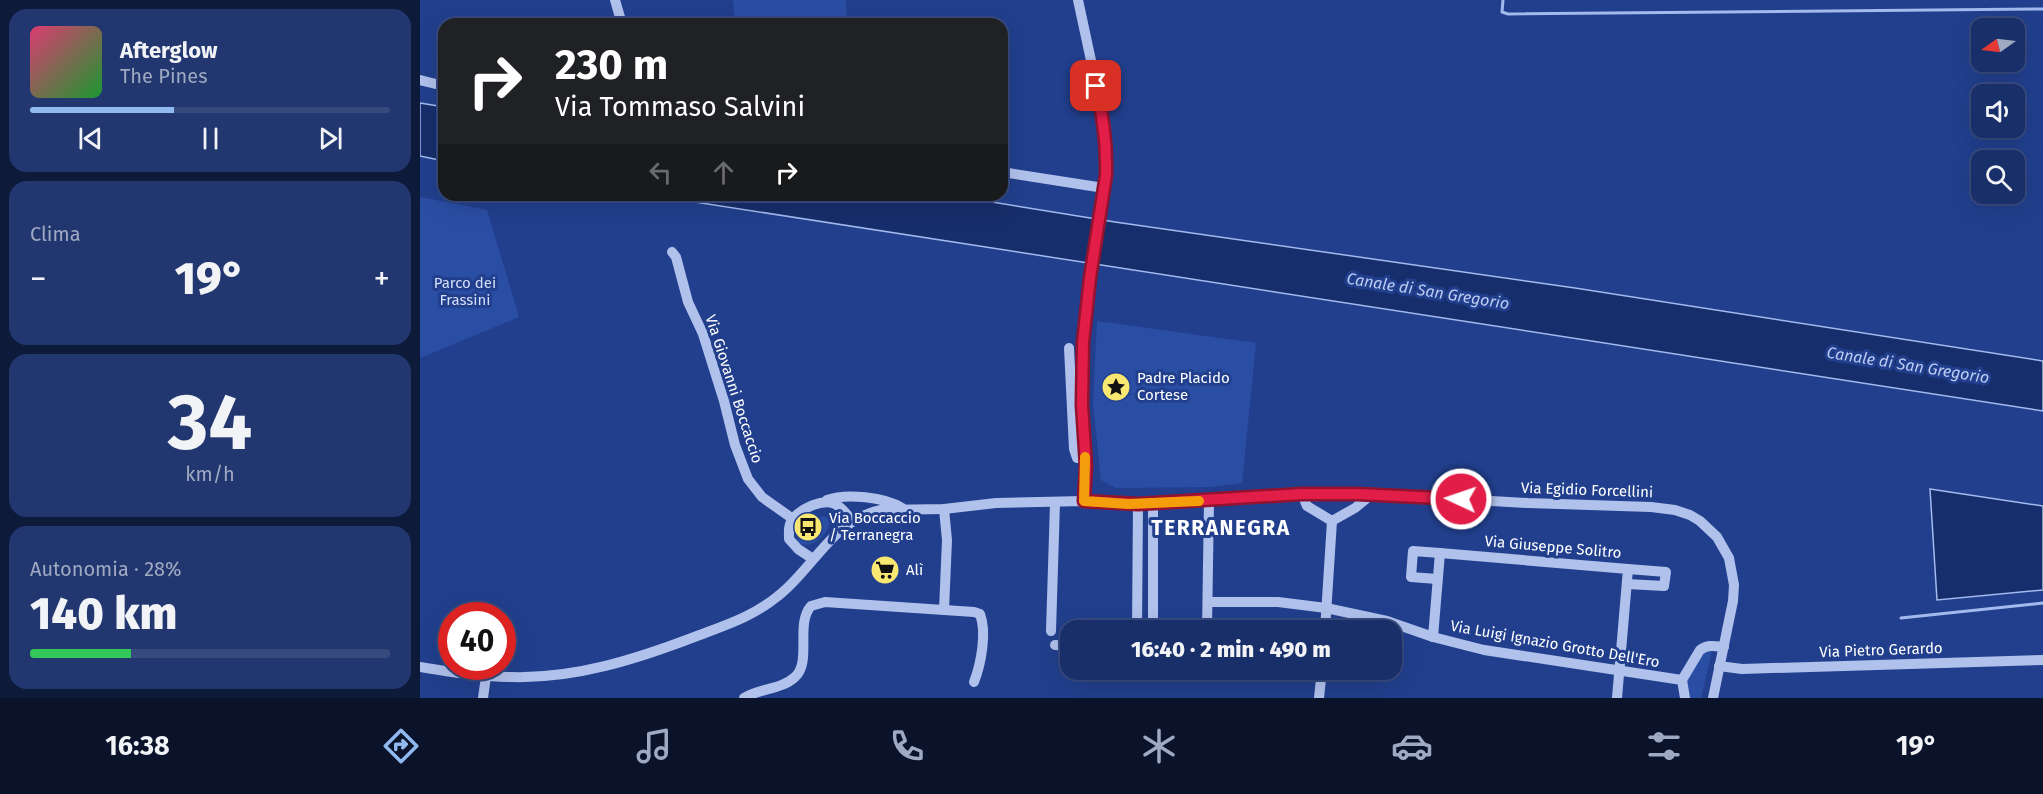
<!DOCTYPE html>
<html lang="it">
<head>
<meta charset="utf-8">
<style>
	:root { --surface:#192f6a; --page:#223770; --text:#f1f3f6; --muted:#9fa9c1; --line:#374a7e; --accent:#90b9f0 }
	body { margin:0; font-family:"Fira Sans",sans-serif; background:var(--page); color:var(--text); height:100vh; display:flex; flex-direction:column; font-size:22px; white-space:nowrap }
	* { box-sizing:border-box; margin:0 }
	p { font-size:20px; color:var(--muted) }
	.icon { flex:none; width:33px; height:33px; fill:none; stroke:currentColor; stroke-width:2; stroke-linecap:round; stroke-linejoin:round }
	.map { position:relative; flex:1; overflow:hidden }
	.panel { display:flex; flex-direction:column; gap:9px; padding:9px; background:#0e1a3a; width:420px }
	.panel>* { flex:none }
	.banner { position:absolute; left:18px; top:18px; width:570px; height:183px; border-radius:18px; box-shadow:0 6px 24px #0002,0 0 0 2px var(--line); background:#202124; color:#fff; overflow:hidden }
	.needle { width:39px; rotate:256deg }
	.fabs { position:absolute; left:1551px; top:18px; display:grid; gap:12px }
	.fabs a { display:grid; place-items:center; width:54px; height:54px; border-radius:12px; background:var(--surface); box-shadow:0 6px 24px #0002,0 0 0 2px var(--line); font-size:30px }
	.speed { position:absolute; left:18px; top:602px; display:flex; gap:12px; font-size:30px; font-weight:700; text-align:center }
	.speed>* { display:grid; place-content:center; width:78px; height:78px; border-radius:50%; background:var(--surface); box-shadow:0 6px 24px #0002,0 0 0 2px var(--line); line-height:1 }
	.speed .limit { border:9px solid #d22; background:#fff; color:#111 }
	.pin { position:absolute; display:grid; place-items:center; width:51px; height:51px; color:#fff; margin:-26px; border-radius:12px; box-shadow:0 3px 9px #0006 }
	.me { position:absolute; width:66px; margin:-33px; rotate:273deg; stroke-linejoin:round; filter:drop-shadow(0 0 4px #0008) }
	.turn { display:flex; align-items:center; gap:21px; height:126px; padding:0 18px; font-size:27px }
	.turn .icon { width:78px; height:78px; stroke-width:2.5 }
	.turn b { display:block; font-size:42px; line-height:51px }
	.lanes { display:flex; align-items:center; height:57px; padding:0 18px; background:#0003; justify-content:center; gap:30px; direction:ltr }
	.lanes .off { opacity:.35 }
	.big { font-size:45px; font-weight:800; line-height:1.1 }
	.panel .tile { flex:1; display:flex; flex-direction:column; justify-content:center; gap:9px; min-width:0; padding:0 21px; border-radius:18px; background:var(--page) }
	.panel .dial { align-items:center; gap:0 }
	.dial b { font-size:78px; line-height:1 }
	.song { display:flex; align-items:center; gap:18px }
	.cover { width:72px; height:72px; border-radius:9px; background:linear-gradient(135deg,hsl(340 70% 55%),hsl(130 70% 35%)) }
	.played { height:6px; border-radius:3px; background:linear-gradient(90deg,var(--accent) 40%,var(--line) 40%) }
	.keys { display:flex; justify-content:space-around; direction:ltr }
	.heat { display:flex; justify-content:space-between; align-items:center; font-size:33px; direction:ltr }
	.charge { height:9px; border-radius:4px; background:linear-gradient(90deg,#34c759 28%,var(--line) 0) }
	.trip { position:absolute; left:640px; top:620px; width:342px; height:60px; border-radius:18px; background:var(--surface); box-shadow:0 6px 24px #0002,0 0 0 2px var(--line); font-weight:800; line-height:60px; text-align:center }
	.tab-bar { display:flex; height:96px; justify-content:space-around; align-items:center; background:#0a132a; color:var(--muted) }
	.tab-bar .icon { width:42px; height:42px }
	.tab-bar .selected { color:var(--accent) }
	.tab-bar b { font-size:27px; color:var(--text) }
	main { display:flex; flex:1; min-height:0 }
	.map>svg:first-child { display:block }
	.green { fill:#2b4ea5 }
	.water { fill:#172e6c; stroke:#a4baed; stroke-width:1.5 }
	.lines { fill:none; stroke-linecap:round; stroke-linejoin:round }
	.stream { stroke:#a4baed; stroke-width:3 }
	.minor { stroke:#b0c1ec; stroke-width:10 }
	.route-casing { stroke:#92132f; stroke-width:15 }
	.route { stroke:#e11d48; stroke-width:10 }
	.slow { stroke:#f59e0b; stroke-width:10 }
	.labels { text-anchor:middle; dominant-baseline:central; stroke-width:6; stroke-linejoin:round; paint-order:stroke }
	.park-label { font-size:15px; fill:#d5dff9; stroke:#213f8d }
	.poi-label { font-size:15px; fill:#fff; stroke:#213f8d; text-anchor:start }
	.street-label { font-size:15px; fill:#fff; stroke:#213f8d }
	.water-label { font-size:16px; font-style:italic; fill:#bcccf3; stroke:#213f8d }
	.district-label { font-size:21px; font-weight:bold; letter-spacing:1.5px; fill:#fff; stroke:#213f8d }
</style>
</head>
<body>
<main>
<section class="panel">
<div class="tile">
<div class="song"><i class="cover"></i><div><b>Afterglow</b><p>The Pines</p></div></div>
<div class="played"></div>
<div class="keys"><svg class="icon" aria-label="previous" viewBox="0 0 24 24"><path d="M18 5L8 12l10 7zM5 5v14"/></svg><svg class="icon" aria-label="pause" viewBox="0 0 24 24"><path d="M8 5v14M16 5v14"/></svg><svg class="icon" aria-label="next" viewBox="0 0 24 24"><path d="M6 5l10 7-10 7zM19 5v14"/></svg></div>
</div>
<div class="tile"><p>Clima</p>
<div class="heat"><a>−</a><b class="big">19°</b><a>+</a></div>
</div>
<div class="tile dial"><b>34</b><p>km/h</p></div>
<div class="tile"><p>Autonomia · 28%</p><b class="big">140 km</b><div class="charge"></div></div>
</section>
<div class="map">
<svg width="1623" height="698" viewBox="0 0 1623 698">
	<rect width="100%" height="100%" fill="#213f8d"/>
	<g class="green">
		<path d="M313,0H426L427,24H315Z"/>
		<path d="M0,197L67,210L99,317L0,358Z"/>
		<path d="M677,321L836,343L822,483L792,487L696,488L681,480L673,404Z"/>
		<path d="M402,516L407,517L410,524C404,536 393,550 379,543L375,531L378,528Z"/>
		<path d="M1292,651L1281,698H1270L1266,680L1284,652Z"/>
	</g>
	<g class="water">
		<path d="M0,103L24,107V161L0,156Z"/>
		<path d="M230,195H529L695,222L1155,288L1623,361V411Z"/>
		<path d="M1510,489L1623,506V590L1517,600Z"/>
	</g>
	<g class="lines">
		<g class="stream">
			<path d="M1083,0L1082,12L1088,14L1623,9"/>
			<path d="M1481,618L1623,603"/>
		</g>
		<g class="minor">
			<path d="M195,0L202,24"/>
			<path d="M658,0L681,107L686,155L684,188L669,288L662,362L666,466L664,501"/>
			<path d="M0,80L24,86"/>
			<path d="M582,172L684,188"/>
			<path d="M252,252L256,257L268,302L283,334L304,401L315,445L328,479L342,497L373,519"/>
			<path d="M649,348L654,449L657,458H665"/>
			<path d="M882,494L887,506L912,521L935,508L952,494"/>
			<path d="M407,500C426,493 465,497 482,508"/>
			<path d="M393,559L378,549L369,539C369,532 368,526 372,520C380,509 402,498 415,504C423,508 427,515 432,521"/>
			<path d="M1017,579L991,577L993,551L1020,553"/>
			<path d="M1207,584L1244,586L1246,572L1208,569"/>
			<path d="M792,602H858L906,608L967,621L1013,637L1064,650L1262,680"/>
			<path d="M524,610L554,612L560,614C567,633 561,664 554,682"/>
			<path d="M717,630L718,504"/>
			<path d="M733,630V503"/>
			<path d="M787,630L789,501"/>
			<path d="M905,630L912,521"/>
			<path d="M631,631L635,503"/>
			<path d="M1013,637L1020,553L1208,569L1197,698"/>
			<path d="M635,645L651,646"/>
			<path d="M1299,666L1322,669L1623,660"/>
			<path d="M0,667C30,672 60,677 91,677C155,679 217,659 277,636C306,625 334,616 358,596C394,568 412,520 461,510L524,509L576,503L664,501L718,504L882,494H952L1108,503L1231,507L1255,510L1270,515L1280,521L1297,537L1309,558L1314,585L1313,601L1293,698"/>
			<path d="M63,698L66,676"/>
			<path d="M324,698C340,688 361,690 375,677C392,662 375,624 391,606L405,602L524,610L527,540L524,509"/>
			<path d="M899,698L902,669"/>
			<path d="M1265,698L1262,680L1280,650C1288,644 1295,646 1304,647"/>
		</g>
	</g>
	<g class="lines">
		<g class="route-casing">
			<path id="route" d="M676,86C683,115 687,144 686,175L670,278L663,342L662,405L666,466L664,501L718,504L882,494H937L1041,499"/>
		</g>
		<use href="#route" class="route"/>
		<path class="slow" d="M665,457L664,501L708,504L779,501"/>
	</g>
	<defs>
		<g id="sight-disc" transform="scale(1.5)"><circle r="9.5" fill="#f8e771" stroke="#213f8d"/><path d="M0-6L1.8-2.2L6-1.7L2.9 1.2L3.7 5.4L0 3.3L-3.7 5.4L-2.9 1.2L-6-1.7L-1.8-2.2Z" fill="#111"/></g>
		<g id="bus-disc" transform="scale(1.5)"><circle r="9.5" fill="#f8e771" stroke="#213f8d"/><path d="M-5-6H5V4H4V6H2V4H-2V6H-4V4H-5ZM-3.5-4V0h7V-4ZM-3.5 1.2v1.5H-2V1.2ZM2 1.2v1.5H3.5V1.2Z" fill="#111"/></g>
		<g id="supermarket-disc" transform="scale(1.5)"><circle r="9.5" fill="#f8e771" stroke="#213f8d"/><path d="M-6-5.5h2.5l.6 2H6L4.5 2H-2.5L-4.4-4H-6ZM-1.5 3.2a1.3 1.3 0 1 0 .1 0ZM3 3.2a1.3 1.3 0 1 0 .1 0Z" fill="#111"/></g>
	</defs>
	<g fill-rule="evenodd">
		<use href="#sight-disc" x="696" y="387"/>
		<use href="#bus-disc" x="388" y="527"/>
		<use href="#supermarket-disc" x="465" y="570"/>
	</g>
	<g class="labels">
		<g class="park-label">
			<text x="45" y="283">Parco dei<tspan x="45" dy="17">Frassini</tspan></text>
		</g>
		<g class="poi-label">
			<text x="717" y="378">Padre Placido<tspan x="717" dy="17">Cortese</tspan></text>
			<text x="409" y="518">Via Boccaccio<tspan x="409" dy="17">/ Terranegra</tspan></text>
			<text x="486" y="570">Alì</text>
		</g>
		<g class="street-label">
			<text transform="translate(314 389) rotate(72)">Via Giovanni Boccaccio</text>
			<text transform="translate(1167 490) rotate(2)">Via Egidio Forcellini</text>
			<text transform="translate(1133 547) rotate(5)">Via Giuseppe Solitro</text>
			<text transform="translate(1135 644) rotate(10)">Via Luigi Ignazio Grotto Dell'Ero</text>
			<text transform="translate(1461 650) rotate(-2)">Via Pietro Gerardo</text>
		</g>
		<g class="water-label">
			<text transform="translate(1008 291) rotate(9)">Canale di San Gregorio</text>
			<text transform="translate(1488 365) rotate(9)">Canale di San Gregorio</text>
		</g>
		<g class="district-label">
			<text x="801" y="528">TERRANEGRA</text>
		</g>
	</g>
</svg>
<div class="fabs">
<a><svg class="needle" viewBox="-14 -14 28 28"><path d="M0-13l5 13h-10z" fill="#e53935"/><path d="M0 13l5-13h-10z" fill="#9fa9c1"/></svg></a>
<a><svg class="icon" aria-label="sound" viewBox="0 0 24 24"><path d="M4 9h4l5-4v14l-5-4H4zM17 9q2 3 0 6"/></svg></a>
<a><svg class="icon" aria-label="search" viewBox="0 0 24 24"><circle cx="10" cy="10" r="6"/><path d="M15 15l6 6"/></svg></a>
</div>
<div class="speed"><div class="limit">40</div></div>
<div class="pin" style="left:676px;top:86px;background:#d93025"><svg class="icon" aria-label="arrive" viewBox="0 0 24 24"><path d="M6 21V4h12l-3 4 3 4H6"/></svg></div>
<svg class="me" style="left:1041px;top:499px" viewBox="-20 -20 40 40"><circle r="17" fill="#e11d48" stroke="#fff" stroke-width="3"/><path d="M0-11L8 9 0 5-8 9z" fill="#fff"/></svg>
<div class="trip">16:40 · 2 min · 490 m</div>
<div class="banner">
<div class="turn"><svg class="icon" aria-label="right" viewBox="0 0 24 24"><path d="M7 20v-9h11M14 6l5 5-5 5"/></svg><div><b>230 m</b>Via Tommaso Salvini</div></div>
<div class="lanes"><svg class="icon off" aria-label="left" viewBox="0 0 24 24"><path d="M17 20v-9H6M10 6l-5 5 5 5"/></svg><svg class="icon off" aria-label="ahead" viewBox="0 0 24 24"><path d="M12 20V5M6 11l6-6 6 6"/></svg><svg class="icon" aria-label="right" viewBox="0 0 24 24"><path d="M7 20v-9h11M14 6l5 5-5 5"/></svg></div>
</div>
</div>
</main>
<nav class="tab-bar">
<b>16:38</b>
<svg class="icon selected" aria-label="directions" viewBox="0 0 24 24"><path d="M12 3l9 9-9 9-9-9zM9 14v-3h6M13 9l2 2-2 2"/></svg>
<svg class="icon" aria-label="music" viewBox="0 0 24 24"><path d="M9 18V5l10-2v13"/><circle cx="6" cy="18" r="3"/><circle cx="16" cy="16" r="3"/></svg>
<svg class="icon" aria-label="phone" viewBox="0 0 24 24"><path d="M5 4h4l2 5-3 2q2 4 5 5l2-3 5 2v4C11 20 4 13 5 4z"/></svg>
<svg class="icon" aria-label="climate" viewBox="0 0 24 24"><path d="M12 3v18M4 7l16 10M4 17L20 7"/></svg>
<svg class="icon" aria-label="car" viewBox="0 0 24 24"><path d="M5 17H2v-5l4-1 3-4h7l3 4 3 1v5h-3M9 17h6M6 11h13"/><circle cx="7" cy="17" r="2"/><circle cx="17" cy="17" r="2"/></svg>
<svg class="icon" aria-label="filters" viewBox="0 0 24 24"><path d="M4 7h16M4 17h16"/><circle cx="9" cy="7" r="2"/><circle cx="15" cy="17" r="2"/></svg>
<b>19°</b>
</nav>
</body>
</html>
